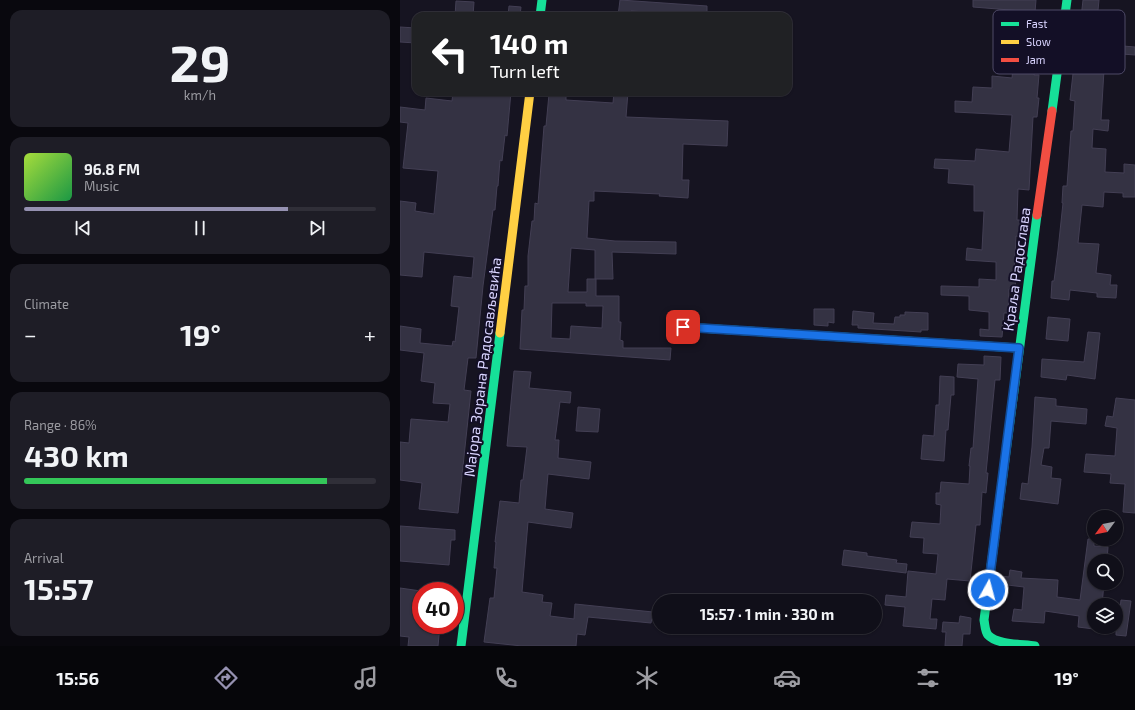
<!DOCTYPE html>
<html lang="en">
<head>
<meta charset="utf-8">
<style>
	:root { --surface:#100f19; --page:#1e1d26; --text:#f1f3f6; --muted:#9c9ca2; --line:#302f38; --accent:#9591b1 }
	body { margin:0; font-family:"Exo 2",sans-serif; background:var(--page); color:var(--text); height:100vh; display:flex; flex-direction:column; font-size:15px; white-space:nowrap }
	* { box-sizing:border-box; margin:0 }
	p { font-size:13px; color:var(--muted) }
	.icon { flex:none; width:22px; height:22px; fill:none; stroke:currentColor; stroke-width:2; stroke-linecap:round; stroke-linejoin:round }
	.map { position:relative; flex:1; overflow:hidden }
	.panel { display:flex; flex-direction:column; gap:10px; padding:10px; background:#09080e; width:400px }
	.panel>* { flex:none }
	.hud { position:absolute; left:12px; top:12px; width:380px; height:84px; border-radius:12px; box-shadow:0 1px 3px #0004,0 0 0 1px var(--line); background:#202124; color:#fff; overflow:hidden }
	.needle { width:26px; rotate:238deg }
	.fabs { position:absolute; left:687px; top:510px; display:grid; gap:8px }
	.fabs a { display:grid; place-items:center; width:36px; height:36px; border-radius:50%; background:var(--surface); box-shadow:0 1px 3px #0004,0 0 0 1px var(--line); font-size:20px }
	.speed { position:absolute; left:12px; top:582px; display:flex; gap:8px; font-size:20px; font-weight:700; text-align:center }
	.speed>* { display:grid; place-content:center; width:52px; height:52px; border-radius:50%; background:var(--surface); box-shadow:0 1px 3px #0004,0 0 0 1px var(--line); line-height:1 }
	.speed .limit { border:6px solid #d22; background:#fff; color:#111 }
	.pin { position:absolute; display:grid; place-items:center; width:34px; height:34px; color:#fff; margin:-17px; border-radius:8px; box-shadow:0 2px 6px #0006 }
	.me { position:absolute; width:44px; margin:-22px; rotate:7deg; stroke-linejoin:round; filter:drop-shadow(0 0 3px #0008) }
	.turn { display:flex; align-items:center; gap:14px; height:84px; padding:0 12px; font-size:18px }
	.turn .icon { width:52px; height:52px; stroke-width:2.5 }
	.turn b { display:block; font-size:28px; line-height:34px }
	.big { font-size:30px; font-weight:700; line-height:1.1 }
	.panel .widget { flex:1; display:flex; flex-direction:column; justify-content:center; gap:6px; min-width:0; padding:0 14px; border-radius:12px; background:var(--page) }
	.panel .dial { align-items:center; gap:0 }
	.dial b { font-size:52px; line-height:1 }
	.song { display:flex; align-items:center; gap:12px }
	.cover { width:48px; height:48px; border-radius:6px; background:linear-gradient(135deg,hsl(80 70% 55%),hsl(140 70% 35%)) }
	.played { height:4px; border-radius:2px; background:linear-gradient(90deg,var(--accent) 75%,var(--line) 75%) }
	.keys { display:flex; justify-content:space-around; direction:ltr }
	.heat { display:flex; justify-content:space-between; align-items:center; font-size:22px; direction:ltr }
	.charge { height:6px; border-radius:3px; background:linear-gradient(90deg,#34c759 86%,var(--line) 0) }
	.trip { position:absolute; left:252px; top:594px; width:230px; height:40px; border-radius:20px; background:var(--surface); box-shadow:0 1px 3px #0004,0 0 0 1px var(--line); font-weight:700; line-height:40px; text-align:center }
	.menu { display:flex; height:64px; justify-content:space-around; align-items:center; background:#06060a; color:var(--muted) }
	.menu .icon { width:28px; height:28px }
	.menu .active { color:var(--accent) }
	.menu b { font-size:18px; color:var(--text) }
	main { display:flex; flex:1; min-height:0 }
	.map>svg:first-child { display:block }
	.building { fill:#343243; stroke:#433f54; fill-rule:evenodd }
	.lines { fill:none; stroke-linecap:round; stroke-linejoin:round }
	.fast { stroke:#16e098; stroke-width:9 }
	.slow { stroke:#ffcf43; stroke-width:9 }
	.jam { stroke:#f24e42; stroke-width:9 }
	.route-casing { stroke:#114b97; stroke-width:10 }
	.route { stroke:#1a73e8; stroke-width:7 }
	.labels { text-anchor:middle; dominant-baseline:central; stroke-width:4; stroke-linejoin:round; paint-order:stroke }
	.street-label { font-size:15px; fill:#d9d4ff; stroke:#130f26 }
	.key { fill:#130f26; stroke:#4e4a67; stroke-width:1 }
	.key-label { font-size:11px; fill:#d9d4ff }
</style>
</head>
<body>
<main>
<section class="panel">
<div class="widget dial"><b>29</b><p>km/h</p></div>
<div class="widget">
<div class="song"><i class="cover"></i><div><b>96.8 FM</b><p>Music</p></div></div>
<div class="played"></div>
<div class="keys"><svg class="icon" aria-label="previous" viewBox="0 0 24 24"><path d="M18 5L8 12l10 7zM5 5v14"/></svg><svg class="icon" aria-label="pause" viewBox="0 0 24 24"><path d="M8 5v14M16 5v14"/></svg><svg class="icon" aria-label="next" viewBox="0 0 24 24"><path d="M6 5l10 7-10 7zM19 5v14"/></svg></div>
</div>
<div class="widget"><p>Climate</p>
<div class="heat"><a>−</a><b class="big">19°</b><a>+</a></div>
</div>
<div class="widget"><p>Range · 86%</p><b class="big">430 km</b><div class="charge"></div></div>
<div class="widget"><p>Arrival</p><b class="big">15:57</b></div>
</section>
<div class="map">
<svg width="735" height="646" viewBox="0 0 735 646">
	<rect width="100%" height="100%" fill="#161421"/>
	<g class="building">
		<path d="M220,0L307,6V16H280V14L231,11V16H218Z"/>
		<path d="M573,0H636L635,12L573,7Z"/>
		<path d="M683,0H699L696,31L707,32L705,50L695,49L693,69L704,70L701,120H709L708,131L693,129L692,148L706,149L705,172L724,173V164L735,165V197H723V193L704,192L703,207L682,205L678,243L699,244L696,273L711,275L710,285H717L716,298L697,297V293L670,290L669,300L651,298L652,281H654L658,250L663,203H662L663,186H667L671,131H673L675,101L670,100L675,56L684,57L688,18H681Z"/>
		<path d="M56,1L74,2L73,16H55Z"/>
		<path d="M109,6L121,7L120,16H108Z"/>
		<path d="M627,19L642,21L640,41H638L634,75H639L637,98H639L637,117H633L629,190L618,189L617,220H622L621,237L616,236L614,276L616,277L615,289H609L608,313H604L602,337L580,336V329L589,330V312L569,310V296L541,295V286L579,287V279L596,280V262L566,260L567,248L582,250L584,211H574V185L548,183L549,169L534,168L535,159L575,161L576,149L609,152L612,115L555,112V101L572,102L573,87L592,88V76L612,78L616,39L604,38V27L626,29Z"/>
		<path d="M0,27L16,28V43L0,42Z"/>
		<path d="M723,46L735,47V55L722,54Z"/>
		<path d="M53,92H111L107,136L105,135L102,161L100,160L98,186H97L95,210H93L83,286L76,358H68L64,390L71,391L58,513L19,509L22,483L0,480V442L9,443L11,419L48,422L50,404L33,403L35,383L21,381L24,353L0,350V326L21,329L20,343L52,346L53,341L55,342L59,307L51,306L54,276L72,278L74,257L24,252L22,277L0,275V201L16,203L15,211L34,214L38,171L3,168L8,123L0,122V107L25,110L26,98L52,101Z"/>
		<path d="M214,92H228L226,117L328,121L327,146L283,144L282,180H289L288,198L259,196L260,194L194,191V201H189L187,238L215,241L276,242V254L212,252L213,279H195V250L171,248L168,292H187V279H196V296H219V322H221L220,340L223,341V348H271L270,360L120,349L122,310H124L125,286H128V256L132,221H134L135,203L138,204L144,126H146L149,94L166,95V100L213,103ZM152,303H186V306H203L202,328L171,326L170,339L151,338Z"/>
		<path d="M414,309H434V323L428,322V326L414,325Z"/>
		<path d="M453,311L474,313L473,323L494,324L495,317H500V315H505V312L528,313V330H521V332L458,328V325H452Z"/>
		<path d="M648,317L670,319L668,341L646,339Z"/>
		<path d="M688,332L700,333L695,379L667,375L666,380L641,377L642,359L684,362Z"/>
		<path d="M584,356L601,357L600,380H595L586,473H588L586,493L582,492L580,525H576L570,581L547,579L545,600L532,599L530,619H537L536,629L503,626L505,607L485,605L486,595L506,597L508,571L536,574L538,554L523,553L524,538L510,537L512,522L540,524L541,505L536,504V493H540L541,482L569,484L570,466H569L571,448H573L578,379L557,377L558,364L584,365Z"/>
		<path d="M114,371L131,372L129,388L171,392L170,403L160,402L155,440H159L158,458L191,462L189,479L148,474L145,509L173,513L171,528L128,522L122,592L143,595L142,602L152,603L150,616L174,619L175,604L253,612L251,623L188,617L185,635L177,634L176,646H122L84,642L90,598H94L97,568H94L96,542H95L100,501L119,503L121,480H123L127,447L107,446Z"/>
		<path d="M540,376L554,377V395H551L548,430H546L544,461L521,459L523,435L534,436L536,405H539Z"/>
		<path d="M635,397L656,399V406L687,409L686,424L651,421L649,448H644L641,465L652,467L651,478L661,479L658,504L620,499L622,483L628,484L632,447Z"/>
		<path d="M716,398L735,400V513L723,512L725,484L710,483L711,474L684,472L686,454L715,456L717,428L705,426L707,416L713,417Z"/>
		<path d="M178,407L200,409L198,432L176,431Z"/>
		<path d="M0,526L55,530V540H51L49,565L0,561Z"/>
		<path d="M688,539H694V546L708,547L707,561H694V583H704L702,605H694V629L678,627L679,616L645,611L644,623L612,621L614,609L622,610L624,587L599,584L600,576L609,577L610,570L622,572L621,578L658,580L657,597L680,600Z"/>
		<path d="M444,550L467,553V556L497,560L496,563L507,564L506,573L442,565Z"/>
		<path d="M0,588L21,591V625H40L38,646H8L9,637L0,636Z"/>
		<path d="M721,600L731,601L726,636L716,635V618L719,619Z"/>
		<path d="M560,616L571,618L570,634H563L562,646H545L546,632H542L543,622L559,623Z"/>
	</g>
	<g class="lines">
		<g class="fast">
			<path d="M140,16L142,0"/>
			<path d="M652,111L667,0"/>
			<path d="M283,327L619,348"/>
			<path d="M61,646L100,333"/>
			<path d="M635,646C623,644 597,645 588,635C585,631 585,625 584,620L637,215"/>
		</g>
		<path class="slow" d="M100,333L130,92"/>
		<path class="jam" d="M637,215L652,111"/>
	</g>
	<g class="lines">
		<g class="route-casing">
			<path id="route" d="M283,327L619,348L588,590"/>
		</g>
		<use href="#route" class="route"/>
	</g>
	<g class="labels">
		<g class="street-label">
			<text transform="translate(616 269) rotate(-82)">Краља Радослава</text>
			<text transform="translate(82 367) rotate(-83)">Мајора Зорана Радосављевића</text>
		</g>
	</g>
	<rect x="593" y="10" width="132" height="64" rx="6" class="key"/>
	<rect x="601" y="22" width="18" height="4" fill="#16e098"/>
	<rect x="601" y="40" width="18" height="4" fill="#ffcf43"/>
	<rect x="601" y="58" width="18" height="4" fill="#f24e42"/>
	<g class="key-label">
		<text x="626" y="28">Fast</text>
		<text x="626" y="46">Slow</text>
		<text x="626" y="64">Jam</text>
	</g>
</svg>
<div class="fabs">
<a><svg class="needle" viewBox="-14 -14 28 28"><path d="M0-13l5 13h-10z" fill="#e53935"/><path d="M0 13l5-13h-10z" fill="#9c9ca2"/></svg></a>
<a><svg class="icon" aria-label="search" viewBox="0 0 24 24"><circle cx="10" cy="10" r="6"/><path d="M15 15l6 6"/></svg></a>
<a><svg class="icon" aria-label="layers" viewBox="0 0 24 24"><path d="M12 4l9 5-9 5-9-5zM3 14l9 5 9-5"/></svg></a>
</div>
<div class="speed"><div class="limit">40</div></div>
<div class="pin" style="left:283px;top:327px;background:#d93025"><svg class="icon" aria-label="arrive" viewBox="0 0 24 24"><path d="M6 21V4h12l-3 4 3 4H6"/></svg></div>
<svg class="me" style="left:588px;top:590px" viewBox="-20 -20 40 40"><circle r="17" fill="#1a73e8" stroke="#fff" stroke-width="3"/><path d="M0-11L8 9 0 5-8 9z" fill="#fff"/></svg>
<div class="trip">15:57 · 1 min · 330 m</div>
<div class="hud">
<div class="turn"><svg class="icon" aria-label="left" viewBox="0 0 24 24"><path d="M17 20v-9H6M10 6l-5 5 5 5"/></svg><div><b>140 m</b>Turn left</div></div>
</div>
</div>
</main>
<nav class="menu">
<b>15:56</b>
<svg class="icon active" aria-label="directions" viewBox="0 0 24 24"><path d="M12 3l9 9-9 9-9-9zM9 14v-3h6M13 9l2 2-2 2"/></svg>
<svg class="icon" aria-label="music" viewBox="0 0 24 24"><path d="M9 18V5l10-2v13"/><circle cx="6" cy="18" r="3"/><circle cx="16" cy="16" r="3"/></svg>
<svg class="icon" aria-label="phone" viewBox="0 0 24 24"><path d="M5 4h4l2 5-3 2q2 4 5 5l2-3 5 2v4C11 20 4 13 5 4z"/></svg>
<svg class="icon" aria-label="climate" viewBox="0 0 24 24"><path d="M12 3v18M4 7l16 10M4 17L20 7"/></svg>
<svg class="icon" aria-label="car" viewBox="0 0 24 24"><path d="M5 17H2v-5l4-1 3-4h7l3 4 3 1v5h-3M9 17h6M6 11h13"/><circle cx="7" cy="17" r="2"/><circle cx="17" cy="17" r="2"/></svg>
<svg class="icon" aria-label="filters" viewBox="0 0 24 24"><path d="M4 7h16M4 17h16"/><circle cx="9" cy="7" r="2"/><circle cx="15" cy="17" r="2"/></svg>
<b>19°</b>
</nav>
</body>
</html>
